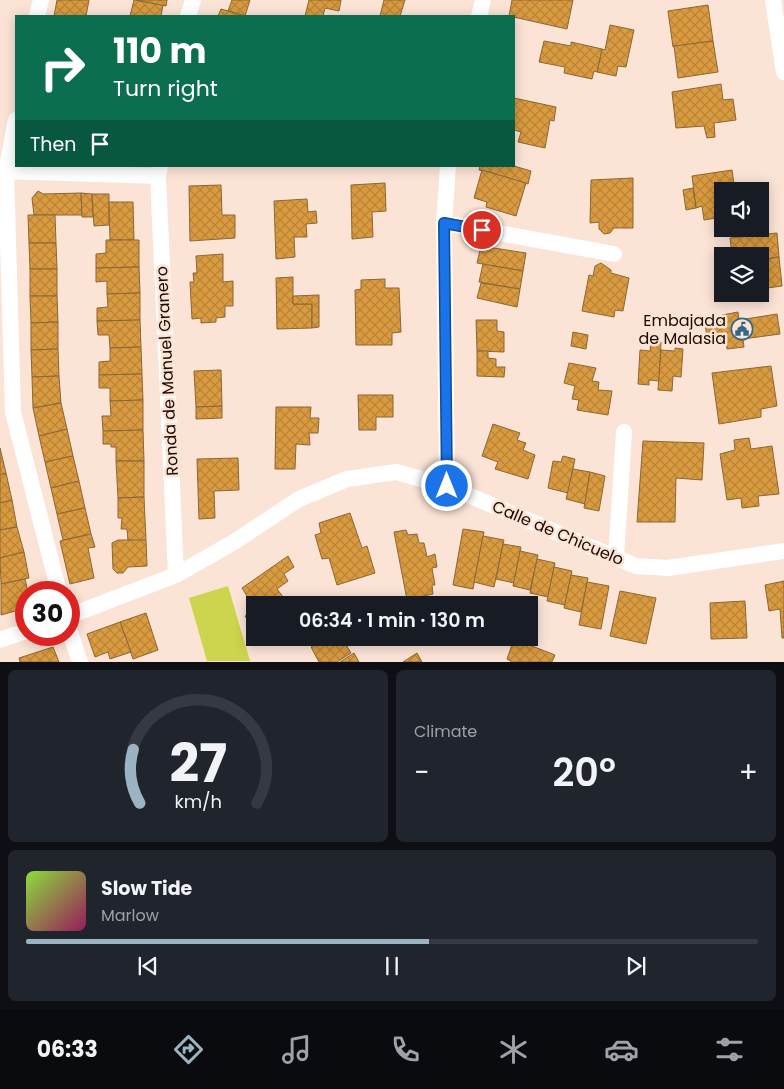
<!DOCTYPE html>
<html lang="en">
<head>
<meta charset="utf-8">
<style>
	:root { --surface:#171b24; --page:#20242c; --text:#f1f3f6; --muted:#9ea1a6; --line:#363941; --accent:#9bb4c2 }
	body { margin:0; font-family:Poppins,sans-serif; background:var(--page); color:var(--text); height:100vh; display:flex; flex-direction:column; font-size:19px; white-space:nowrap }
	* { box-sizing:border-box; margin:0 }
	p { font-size:16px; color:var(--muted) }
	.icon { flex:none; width:28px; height:28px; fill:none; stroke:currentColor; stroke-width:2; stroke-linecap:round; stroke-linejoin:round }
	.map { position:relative; height:662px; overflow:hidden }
	.drawer { display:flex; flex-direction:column; gap:8px; padding:8px; background:#0d0f14; flex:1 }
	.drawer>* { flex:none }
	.top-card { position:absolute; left:15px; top:15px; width:500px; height:152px; border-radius:0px; box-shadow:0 2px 12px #0003; background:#0b6e4f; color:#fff; overflow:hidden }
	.fabs { position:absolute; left:714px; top:182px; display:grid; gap:10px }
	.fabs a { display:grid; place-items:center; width:55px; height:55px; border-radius:0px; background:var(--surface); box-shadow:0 2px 12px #0003; font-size:25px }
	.speed { position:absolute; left:15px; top:581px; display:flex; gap:10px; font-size:25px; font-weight:700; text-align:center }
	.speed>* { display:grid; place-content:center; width:65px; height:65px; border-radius:50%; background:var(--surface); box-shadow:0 2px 12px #0003; line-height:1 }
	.speed .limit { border:8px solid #d22; background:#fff; color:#111 }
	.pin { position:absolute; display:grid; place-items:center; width:42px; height:42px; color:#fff; margin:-21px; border:2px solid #fff; border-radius:50%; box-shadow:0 1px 5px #0007 }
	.me { position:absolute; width:55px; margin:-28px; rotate:0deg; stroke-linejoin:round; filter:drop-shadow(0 0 4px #0008) }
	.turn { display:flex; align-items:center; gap:18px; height:105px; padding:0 15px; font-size:22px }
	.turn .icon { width:65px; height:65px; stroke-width:2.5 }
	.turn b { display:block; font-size:35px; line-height:42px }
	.then { display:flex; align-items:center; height:48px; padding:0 15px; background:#0003; gap:10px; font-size:19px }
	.big { font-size:38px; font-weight:600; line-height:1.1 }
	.drawer .tile { flex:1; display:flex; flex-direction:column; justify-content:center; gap:8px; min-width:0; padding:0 18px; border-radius:8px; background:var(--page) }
	.drawer .dial { align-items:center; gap:0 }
	.dial svg { height:130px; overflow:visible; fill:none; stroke:var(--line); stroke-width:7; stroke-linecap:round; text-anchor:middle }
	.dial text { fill:var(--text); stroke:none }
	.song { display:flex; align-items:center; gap:15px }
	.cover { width:60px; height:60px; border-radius:8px; background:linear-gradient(135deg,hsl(90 70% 55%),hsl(330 70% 35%)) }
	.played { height:5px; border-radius:2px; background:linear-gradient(90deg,var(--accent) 55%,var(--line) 55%) }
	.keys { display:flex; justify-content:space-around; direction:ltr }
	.heat { display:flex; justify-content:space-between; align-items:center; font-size:28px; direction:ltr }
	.drawer .tiles { flex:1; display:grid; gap:8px; grid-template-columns:1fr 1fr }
	.tile:last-child { grid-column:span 2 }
	.trip { position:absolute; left:246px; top:596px; width:292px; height:50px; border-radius:0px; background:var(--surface); box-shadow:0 2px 12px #0003; font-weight:600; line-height:50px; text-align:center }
	.dock { display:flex; height:80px; justify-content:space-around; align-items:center; background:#090b0e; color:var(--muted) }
	.dock .icon { width:35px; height:35px }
	.dock .active { color:var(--accent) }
	.dock b { font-size:22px; color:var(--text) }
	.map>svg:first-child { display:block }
	.grass { fill:#ccd54d }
	.building { fill:url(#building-cross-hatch); stroke:#8b6736 }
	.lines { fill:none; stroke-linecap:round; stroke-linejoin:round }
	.minor { stroke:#fff; stroke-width:16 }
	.route-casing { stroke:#114b97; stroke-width:12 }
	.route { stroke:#1a73e8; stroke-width:9 }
	.labels { text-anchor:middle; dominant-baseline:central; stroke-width:5; stroke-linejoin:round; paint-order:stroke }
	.poi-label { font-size:16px; fill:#1c0901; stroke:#fbe3d5; text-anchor:end }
	.street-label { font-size:16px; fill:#1c0901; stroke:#fbe3d5 }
</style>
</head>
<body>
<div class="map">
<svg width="784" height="662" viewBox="0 0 784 662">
	<defs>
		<pattern id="building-cross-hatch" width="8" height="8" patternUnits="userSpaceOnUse" patternTransform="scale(1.25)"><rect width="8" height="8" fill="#da9b40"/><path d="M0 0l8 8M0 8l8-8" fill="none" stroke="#ba8436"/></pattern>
	</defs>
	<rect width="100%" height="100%" fill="#fbe3d5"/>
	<path class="grass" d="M228,586L250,661H207L189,598Z"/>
	<g class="building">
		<path d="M57,0H89L86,16H54Z"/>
		<path d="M134,0L163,5L161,16H130Z"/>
		<path d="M137,0H167L166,6Z"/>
		<path d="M232,0H250L245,16L228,11Z"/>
		<path d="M309,0H341L339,11L325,8L323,16H305Z"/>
		<path d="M384,0H405L400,16H380Z"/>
		<path d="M512,0H573L567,29L509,16Z"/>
		<path d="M708,5L713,41L673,47L668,11Z"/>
		<path d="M221,9L228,11L245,16H218Z"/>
		<path d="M610,25L634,30L626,67L618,66L616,76L597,72L602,49L605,50Z"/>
		<path d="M544,41L571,46V42L602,49L597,72L594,71L592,79L564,73L565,67L539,62Z"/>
		<path d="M713,41L718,72L678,78L674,46Z"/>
		<path d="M721,84L723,100L733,99L736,120L714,123L715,137L707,138L704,126L676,128L672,92Z"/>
		<path d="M514,98L556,107L554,121L550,120L545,148L518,142L521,132L514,130Z"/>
		<path d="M480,166H514L531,171L528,184L479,170Z"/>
		<path d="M482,170L526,183L516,216L486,207L487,202L474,198Z"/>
		<path d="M732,170L735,191H722V217L704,220L702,206L696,208L692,176Z"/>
		<path d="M633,178V228H614L610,233L604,234L599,229V222L590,223L591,180Z"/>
		<path d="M385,183L386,211L372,212L373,237L352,239L351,185Z"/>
		<path d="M221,185L222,215H235V238L190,241L189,186Z"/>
		<path d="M693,188L696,208L686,210L683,190Z"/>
		<path d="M38,191L43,194L81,193L82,215H34L32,198Z"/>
		<path d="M81,193L92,194L93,217H82Z"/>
		<path d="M92,194H109V225L94,226Z"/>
		<path d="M307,199L308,212L316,211L317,223L306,224L307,237H294L295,257L276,259L274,201Z"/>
		<path d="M109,202H133L134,240H110Z"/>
		<path d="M28,215H55L56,243H29Z"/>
		<path d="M777,233L779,257L760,260V256H732L730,238Z"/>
		<path d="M106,240H139V267L96,268V254L106,253Z"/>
		<path d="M29,243H56L57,269H30Z"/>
		<path d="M481,246L526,253L523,271L477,263Z"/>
		<path d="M223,254V282L233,281V306H225V317L216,318V322L201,323V318L192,319L190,282H194L193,273H197L196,256Z"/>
		<path d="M779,257L782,286L760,289V260Z"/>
		<path d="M601,263L611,270V273L629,278L623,311L615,310L614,317L582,311L589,275L593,276L595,266Z"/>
		<path d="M483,264L523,271L520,289L479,282Z"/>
		<path d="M139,267L140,293L107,294V281L96,282V268Z"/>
		<rect x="30" y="269" width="27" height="27"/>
		<path d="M293,277V304H312V328L277,329L276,278Z"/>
		<path d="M385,279V288H399L401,332L392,333V345H356L355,290L361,289V280Z"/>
		<path d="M481,283L520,289L517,307L477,298Z"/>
		<path d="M140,293V320L97,321V308L108,307L107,294Z"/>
		<path d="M319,295V327L312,328V304H293V296Z"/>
		<path d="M30,296H57L58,322L31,323Z"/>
		<path d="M738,312L739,320L777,314L780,334L743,339L744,347L727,349L726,341L708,343L705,324L722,321V315Z"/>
		<path d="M140,320L141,347L110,348L109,335H98L97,321Z"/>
		<path d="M476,320H497V331L504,332V352L477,351Z"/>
		<path d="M58,322V349L31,350V323Z"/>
		<path d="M573,332L588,335L586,349L571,346Z"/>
		<path d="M651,341L661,342L659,381L649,380V385L638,384L640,350L650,351Z"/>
		<path d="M141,347L142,374L99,375V362L110,361V348Z"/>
		<path d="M675,348L683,349L681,377L673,376L672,391L658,390L661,350L675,351Z"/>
		<path d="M58,349L59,376L32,377L31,350Z"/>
		<path d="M477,351H488V358L496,359V367H505L504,377L477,376Z"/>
		<path d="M569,363L596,368L592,381L599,382L598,390L612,391L608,415L577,410L579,400L572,399L575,386L564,383Z"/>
		<path d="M771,366L777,406L761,409V417L719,424L712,373Z"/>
		<path d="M221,370L222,406L196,407L194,371Z"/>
		<path d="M142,374L143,400L110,401V388H99V375Z"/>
		<path d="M59,376L61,403L33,408L32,377Z"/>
		<path d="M358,395H393V417H376V430H359Z"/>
		<path d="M143,400V430L103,431L102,416H111L110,401Z"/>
		<path d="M61,403L67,429L39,436L33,408Z"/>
		<path d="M222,406V418L196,419V407Z"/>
		<path d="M276,407H311L310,418H319L318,433H309L310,445L296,444L295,469H275Z"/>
		<path d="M493,424L520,433L517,440L526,443L523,450L535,455L528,479L495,469L498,462L482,456Z"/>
		<path d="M67,429L73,456L45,462L39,436Z"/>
		<path d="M143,430L144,461H116V447H111V444H103V431Z"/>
		<path d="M749,438L751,449L772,446L779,494L758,496L759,506L742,508L741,498L727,500L720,454L735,450L734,440Z"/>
		<path d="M643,441L704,443L702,480L676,478L675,522H637Z"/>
		<path d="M0,448L6,473L0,475Z"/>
		<path d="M73,456L79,481L51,488L45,462Z"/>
		<path d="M563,456L575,459L568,493L548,488L553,461L561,462Z"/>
		<path d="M238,458L239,490L214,491L215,518L199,519L197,459Z"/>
		<path d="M116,461H144V497L118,498Z"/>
		<path d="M573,469L590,472L585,504L566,499Z"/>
		<path d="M590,472L605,476L599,511L584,508Z"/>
		<path d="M6,473L12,500L0,503V475Z"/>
		<path d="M79,481L85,508L57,514L51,488Z"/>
		<path d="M144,497L146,540L128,541L127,529H121L122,518H118V498Z"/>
		<path d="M12,500L17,527L0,530V503Z"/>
		<path d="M85,508L91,534L63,540L57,514Z"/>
		<path d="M350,513L362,548L367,546L375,573L337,585L329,558L322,559L315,535L321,533L319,523Z"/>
		<path d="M17,527L24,552L0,558V530Z"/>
		<path d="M463,529L484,532L473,589L453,585Z"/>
		<path d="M406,530L408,535L417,534L419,543H424L427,557L435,554L437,567L432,568L435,585H432L433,594L419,597L421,602L408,605L394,532Z"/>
		<path d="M91,534L95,547L88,548L94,578L70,584L60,541Z"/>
		<path d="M483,536L504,540L494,587L474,582Z"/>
		<path d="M118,540H146L147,566L128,567L123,573H117L113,569L112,543Z"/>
		<path d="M503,544L521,547L514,583L496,579Z"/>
		<path d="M520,551L538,555L530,590L513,586Z"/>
		<path d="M24,552L29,578L1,584L0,558Z"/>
		<path d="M288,556L294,567L284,574L288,581L277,589L283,597L290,599L292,605H255V620L245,617L252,604L242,588Z"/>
		<path d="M537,559L555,563L548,597L530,593Z"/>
		<path d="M554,567L572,571L565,605L547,601Z"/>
		<path d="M571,575L588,578L581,612L564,608Z"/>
		<path d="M25,579L28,592L26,608L1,615V584Z"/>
		<path d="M784,581V638H782L780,609L769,611L765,585Z"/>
		<path d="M587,582L609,586L601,629L579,625Z"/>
		<path d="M620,591L656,598L646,644L610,636Z"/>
		<path d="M745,601L747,638L711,639L710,603Z"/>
		<path d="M146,613L158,650L133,659L120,622Z"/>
		<path d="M120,622L131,652L110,659L108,652L95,657L87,634Z"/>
		<path d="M326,638H342L351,653L337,662H319L311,647Z"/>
		<path d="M514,639L555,655L552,662H512L507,659Z"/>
		<path d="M53,647L59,662H20L19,658Z"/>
		<path d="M354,653L359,662H340Z"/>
		<path d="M417,653L422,662H403Z"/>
	</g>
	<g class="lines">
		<g class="minor">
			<path d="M773,0L784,72"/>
			<path d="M37,16L41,0"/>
			<path d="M188,16L193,0"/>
			<path d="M479,16L483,0"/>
			<path d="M16,120L6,172L13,412L59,592"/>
			<path d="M160,166L158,176L176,575"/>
			<path d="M0,171L158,176"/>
			<path d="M444,223L614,254"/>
			<path d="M447,486L444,223L448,166"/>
			<path d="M616,557L624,432"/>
			<path d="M69,616L176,575L234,542L299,499L347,479L396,472L447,486L636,566L668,568L784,551"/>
			<path d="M69,629L80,662"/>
			<path d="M0,640L26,631"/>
		</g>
	</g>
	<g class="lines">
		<g class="route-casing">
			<path id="route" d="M447,486L444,223L482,230"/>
		</g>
		<use href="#route" class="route"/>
	</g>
	<defs>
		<g id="civic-ring" transform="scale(1.125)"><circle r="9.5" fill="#fbe3d5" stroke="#326883" stroke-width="1.5"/><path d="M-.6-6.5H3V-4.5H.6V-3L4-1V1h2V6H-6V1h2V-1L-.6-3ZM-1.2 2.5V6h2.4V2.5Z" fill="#326883"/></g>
	</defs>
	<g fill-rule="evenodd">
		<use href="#civic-ring" x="742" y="329"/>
	</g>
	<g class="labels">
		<g class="poi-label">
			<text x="726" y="320">Embajada<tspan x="726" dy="18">de Malasia</tspan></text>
		</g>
		<g class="street-label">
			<text transform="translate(167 371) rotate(-93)">Ronda de Manuel Granero</text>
			<text transform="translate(558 533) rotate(23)">Calle de Chicuelo</text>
		</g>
	</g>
</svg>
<div class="fabs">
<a><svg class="icon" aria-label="sound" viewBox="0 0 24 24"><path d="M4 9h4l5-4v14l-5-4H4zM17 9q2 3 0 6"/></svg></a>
<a><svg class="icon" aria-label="layers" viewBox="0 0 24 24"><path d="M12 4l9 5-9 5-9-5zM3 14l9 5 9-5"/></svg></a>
</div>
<div class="speed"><div class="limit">30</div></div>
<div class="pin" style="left:482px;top:230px;background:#d93025"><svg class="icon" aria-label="arrive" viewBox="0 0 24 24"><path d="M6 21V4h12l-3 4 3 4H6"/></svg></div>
<svg class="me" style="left:447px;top:486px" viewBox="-20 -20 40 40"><circle r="17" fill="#1a73e8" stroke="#fff" stroke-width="3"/><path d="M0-11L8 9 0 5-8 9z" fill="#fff"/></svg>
<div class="trip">06:34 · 1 min · 130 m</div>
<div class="top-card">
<div class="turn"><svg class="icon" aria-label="right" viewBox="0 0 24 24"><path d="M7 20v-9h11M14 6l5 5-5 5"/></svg><div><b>110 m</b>Turn right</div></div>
<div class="then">Then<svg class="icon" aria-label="arrive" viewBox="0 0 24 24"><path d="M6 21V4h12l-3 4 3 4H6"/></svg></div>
</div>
</div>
<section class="drawer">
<div class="tiles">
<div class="tile dial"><svg viewBox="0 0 100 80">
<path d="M14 69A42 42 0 1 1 86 69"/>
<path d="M14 69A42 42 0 0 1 10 36" stroke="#9bb4c2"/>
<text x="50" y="56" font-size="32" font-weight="700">27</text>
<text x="50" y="72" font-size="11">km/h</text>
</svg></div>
<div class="tile"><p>Climate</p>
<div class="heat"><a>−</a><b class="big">20°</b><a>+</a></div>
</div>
<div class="tile">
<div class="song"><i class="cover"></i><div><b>Slow Tide</b><p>Marlow</p></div></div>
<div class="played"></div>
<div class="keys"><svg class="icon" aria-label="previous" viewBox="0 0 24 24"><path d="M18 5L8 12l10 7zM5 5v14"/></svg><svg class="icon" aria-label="pause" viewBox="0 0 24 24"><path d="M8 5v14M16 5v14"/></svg><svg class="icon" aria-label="next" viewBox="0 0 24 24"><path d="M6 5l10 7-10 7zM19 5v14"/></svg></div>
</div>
</div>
</section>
<nav class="dock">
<b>06:33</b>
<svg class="icon active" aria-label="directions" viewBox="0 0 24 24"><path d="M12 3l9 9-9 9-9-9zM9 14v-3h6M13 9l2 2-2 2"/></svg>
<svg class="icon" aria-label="music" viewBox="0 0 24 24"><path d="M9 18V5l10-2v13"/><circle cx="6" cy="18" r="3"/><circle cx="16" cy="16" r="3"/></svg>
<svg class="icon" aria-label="phone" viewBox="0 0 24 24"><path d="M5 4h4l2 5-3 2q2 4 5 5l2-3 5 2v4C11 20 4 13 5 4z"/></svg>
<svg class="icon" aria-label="climate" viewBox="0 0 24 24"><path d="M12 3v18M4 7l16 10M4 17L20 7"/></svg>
<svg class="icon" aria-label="car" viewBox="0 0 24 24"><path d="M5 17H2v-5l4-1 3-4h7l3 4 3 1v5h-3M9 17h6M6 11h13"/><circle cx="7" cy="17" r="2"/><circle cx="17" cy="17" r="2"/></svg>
<svg class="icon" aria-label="filters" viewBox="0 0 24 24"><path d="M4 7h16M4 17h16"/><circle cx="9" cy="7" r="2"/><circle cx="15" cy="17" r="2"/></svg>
</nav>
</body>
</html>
